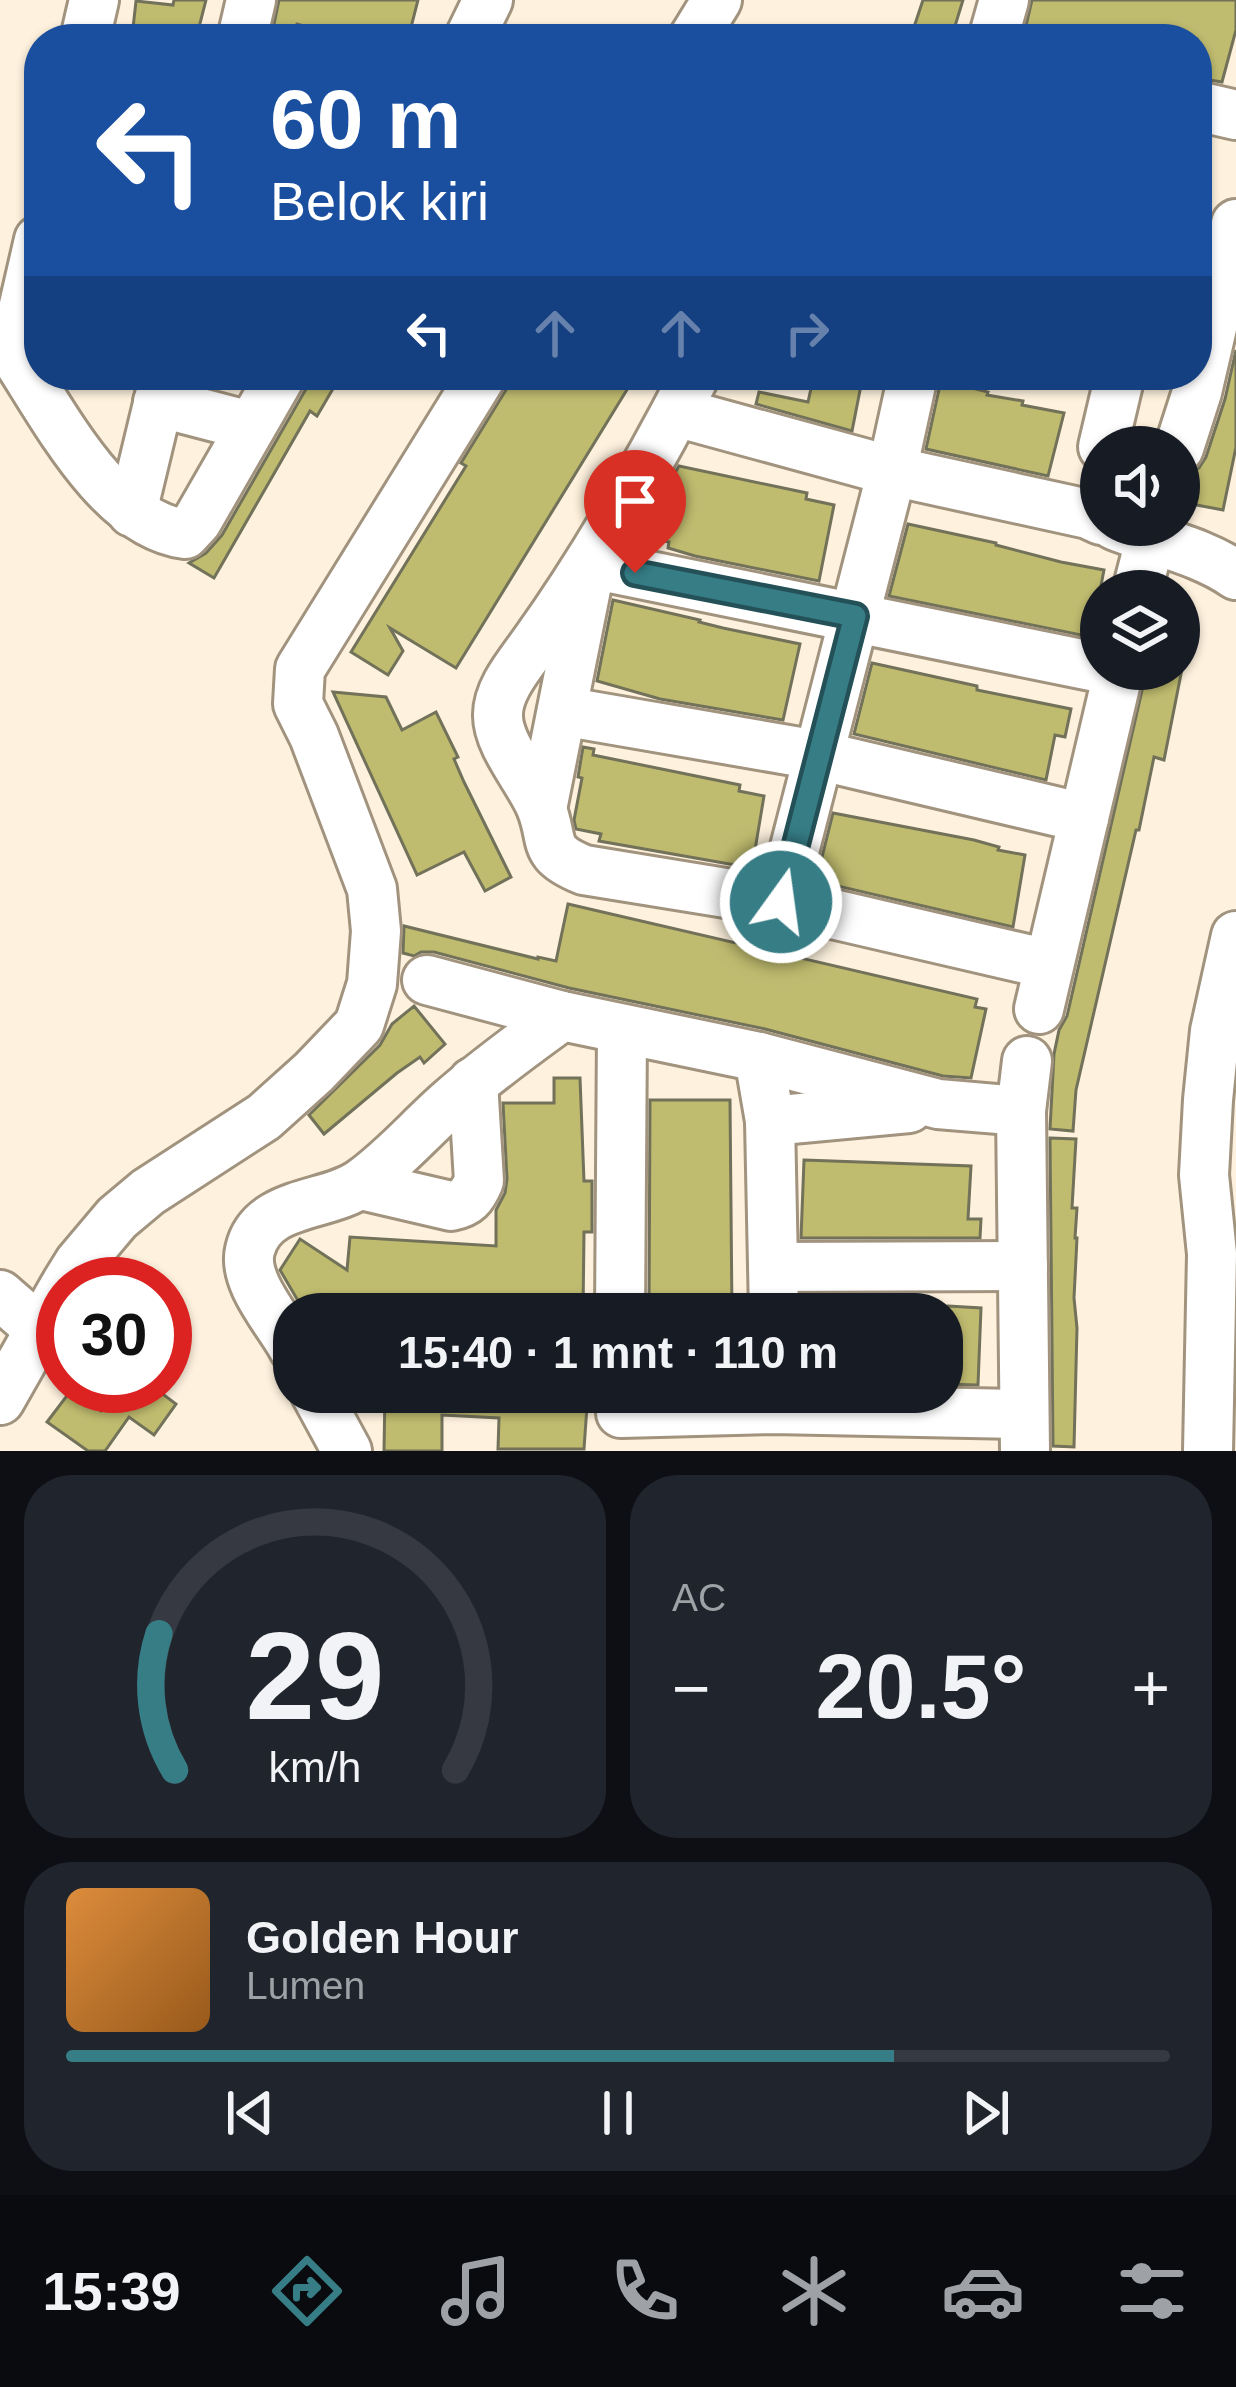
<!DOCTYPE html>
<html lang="id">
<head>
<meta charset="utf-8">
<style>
	:root { --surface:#171b24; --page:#20242c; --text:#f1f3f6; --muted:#9ea1a6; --line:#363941; --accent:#367d86 }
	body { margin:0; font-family:Arial,sans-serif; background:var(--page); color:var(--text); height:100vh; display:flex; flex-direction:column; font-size:45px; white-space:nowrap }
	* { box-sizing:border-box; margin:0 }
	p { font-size:39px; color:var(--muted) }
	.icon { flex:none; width:66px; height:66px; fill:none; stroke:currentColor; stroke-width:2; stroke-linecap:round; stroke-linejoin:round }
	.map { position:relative; height:1451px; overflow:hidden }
	.drawer { display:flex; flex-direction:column; gap:24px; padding:24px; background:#0d0f14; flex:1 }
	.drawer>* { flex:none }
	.guide { position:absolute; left:24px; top:24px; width:1188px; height:366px; border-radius:48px; box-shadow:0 3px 9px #0004; background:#1a4fa0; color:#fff; overflow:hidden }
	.fabs { position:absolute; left:1080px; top:426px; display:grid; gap:24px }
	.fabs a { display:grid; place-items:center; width:120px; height:120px; border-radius:50%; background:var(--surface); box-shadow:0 3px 9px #0004; font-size:60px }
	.speed { position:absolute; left:36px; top:1257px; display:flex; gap:24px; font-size:60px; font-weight:700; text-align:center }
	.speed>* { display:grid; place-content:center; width:156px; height:156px; border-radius:50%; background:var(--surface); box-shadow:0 3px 9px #0004; line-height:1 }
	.speed .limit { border:18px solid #d22; background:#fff; color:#111 }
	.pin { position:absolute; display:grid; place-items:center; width:102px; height:102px; color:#fff; margin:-123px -51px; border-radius:50% 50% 50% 0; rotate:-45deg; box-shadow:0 0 12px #0007 }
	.pin .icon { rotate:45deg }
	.me { position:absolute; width:132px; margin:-66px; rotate:14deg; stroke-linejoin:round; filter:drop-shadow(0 0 9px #0008) }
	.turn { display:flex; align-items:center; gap:42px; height:252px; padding:0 48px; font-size:54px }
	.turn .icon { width:156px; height:156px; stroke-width:2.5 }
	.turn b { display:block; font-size:84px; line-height:102px }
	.lanes { display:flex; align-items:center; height:114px; padding:0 48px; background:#0003; justify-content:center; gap:60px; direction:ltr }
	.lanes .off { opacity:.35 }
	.big { font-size:90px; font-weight:700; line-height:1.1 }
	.drawer .tile { flex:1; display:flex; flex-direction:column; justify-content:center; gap:18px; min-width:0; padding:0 42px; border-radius:48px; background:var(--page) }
	.drawer .dial { align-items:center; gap:0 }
	.dial svg { height:312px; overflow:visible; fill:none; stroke:var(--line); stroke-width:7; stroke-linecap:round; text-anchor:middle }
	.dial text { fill:var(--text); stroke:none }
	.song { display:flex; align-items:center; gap:36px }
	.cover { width:144px; height:144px; border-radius:18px; background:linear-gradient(135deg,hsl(30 70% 55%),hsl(30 70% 35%)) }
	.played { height:12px; border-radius:6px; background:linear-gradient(90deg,var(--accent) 75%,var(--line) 75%) }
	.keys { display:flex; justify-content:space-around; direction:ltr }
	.heat { display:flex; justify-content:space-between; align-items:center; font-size:66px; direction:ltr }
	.drawer .tiles { flex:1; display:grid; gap:24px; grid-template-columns:1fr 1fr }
	.tile:last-child { grid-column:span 2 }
	.trip { position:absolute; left:273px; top:1293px; width:690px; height:120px; border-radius:48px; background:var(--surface); box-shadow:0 3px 9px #0004; font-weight:700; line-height:120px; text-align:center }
	.dock { display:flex; height:192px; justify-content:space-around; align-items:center; background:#090b0e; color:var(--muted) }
	.dock .icon { width:84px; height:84px }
	.dock .selected { color:var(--accent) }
	.dock b { font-size:54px; color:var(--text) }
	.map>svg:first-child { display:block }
	.building { fill:#bfbb6f; stroke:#727159; stroke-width:3 }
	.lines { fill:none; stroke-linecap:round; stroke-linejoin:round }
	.minor-casing { stroke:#a1937d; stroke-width:54 }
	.minor { stroke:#fff; stroke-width:48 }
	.route-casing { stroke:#235157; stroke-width:30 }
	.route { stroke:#367d86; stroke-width:21 }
</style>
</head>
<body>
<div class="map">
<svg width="1236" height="1451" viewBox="0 0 1236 1451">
	<rect width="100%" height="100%" fill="#fef2de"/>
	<g class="building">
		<path d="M174,0H206L196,39H178L133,28L136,1L173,5Z"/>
		<path d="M279,0H418L408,39H353L297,24L293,39L272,34Z"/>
		<path d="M923,0H963L951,39H910Z"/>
		<path d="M1032,0H1236V30L1222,82L1197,78V39H1023Z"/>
		<path d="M1236,350V447L1223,510L1186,503L1192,472L1199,468L1206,457L1225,399Z"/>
		<path d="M309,375H341L317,416L310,411L214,578L189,563L206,553L222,535L306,389Z"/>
		<path d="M510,375H636L456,668L390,628L403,651L388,675L351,652L466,466L461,463L506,390Z"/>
		<path d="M814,375H863L852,431L756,404L759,392L808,402Z"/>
		<path d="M941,380L988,392L987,395L1023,401L1022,405L1064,413L1048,476L926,449Z"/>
		<path d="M679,466L807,493L806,499L834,505L819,581L695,556L668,548L669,542L644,537L646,523Z"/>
		<path d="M908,524L996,543V545L1061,562L1104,570L1097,606L1092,605L1086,636L889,596Z"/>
		<path d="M613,600L700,620L699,622L723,628L800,644L783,720L660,699L597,681Z"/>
		<path d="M872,663L977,686V690L1071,709L1065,737L1055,735L1046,780L854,734Z"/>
		<path d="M1147,669H1182L1164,760L1154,757L1139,830H1136L1076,1090L1073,1131L1050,1129L1054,1054L1059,1030L1067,1016Z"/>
		<path d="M333,692L386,697L402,730L436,712L458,757L454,759L464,782L511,877L485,891L464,852L417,875Z"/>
		<path d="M583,747L594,749L593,755L740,785L739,791L764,796L752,868L599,841L601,834L576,829L574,820L582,778L578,777Z"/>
		<path d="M833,813L974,840L999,847L998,850L1025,855L1013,927L816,881Z"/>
		<path d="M568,904L977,999L975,1007L986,1009L971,1078L943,1076L765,1029L569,988L434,952H421L414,956L403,953L404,926L538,959V957L556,961Z"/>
		<path d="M414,1006L445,1044L424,1063L420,1057L397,1073L324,1134L309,1115L380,1045L392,1024Z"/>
		<path d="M554,1078H580L584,1181H592V1232H584L583,1314H308L304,1311L280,1270L300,1239L347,1270L350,1237L496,1246V1210L505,1193L507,1179L503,1103H554Z"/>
		<path d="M650,1100H730L732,1314H649Z"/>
		<path d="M1050,1138L1076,1139L1072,1208H1077L1075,1238H1077L1074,1298L1077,1328L1074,1447L1053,1446Z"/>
		<path d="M804,1160L971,1166L968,1219H981L980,1238H801Z"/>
		<path d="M948,1306L981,1308L978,1385L943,1384Z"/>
		<path d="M119,1386H152L176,1404L154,1435L129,1417L105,1451H88L47,1422L72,1389L101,1411Z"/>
		<path d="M385,1392H588L584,1449H498L499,1418L442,1415V1451H384Z"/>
	</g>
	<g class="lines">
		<g class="minor-casing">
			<g id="minor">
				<path d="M85,39L94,0"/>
				<path d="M242,39L251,0"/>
				<path d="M469,39L488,0"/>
				<path d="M693,39L717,0"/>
				<path d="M993,39L1004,0"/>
				<path d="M1197,106L1236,115"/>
				<path d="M0,339L13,353C53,413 108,524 185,534L197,521L281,375"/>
				<path d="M13,353L39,240"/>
				<path d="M695,375C647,468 596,558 535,643C521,663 497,690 498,716C498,745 530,780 541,807C555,842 540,852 584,870L781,902L1048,964"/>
				<path d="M158,402L250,426"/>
				<path d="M676,412L892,471L1088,514L1101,520"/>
				<path d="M1103,447L1120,375"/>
				<path d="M1179,448L1197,392L1236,224"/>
				<path d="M132,512L165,375"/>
				<path d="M1114,525C1154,542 1200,550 1236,575"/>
				<path d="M1137,591L1154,525"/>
				<path d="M562,711L817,755L1084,818"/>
				<path d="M542,809L591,564L1101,668"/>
				<path d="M781,902L892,471L913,375"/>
				<path d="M427,980L562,1016L759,1057L938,1104L1021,1111"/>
				<path d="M1039,1009L1119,669"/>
				<path d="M759,1057L770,1121L774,1314"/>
				<path d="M770,1121L909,1108"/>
				<path d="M361,1185L451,1206C467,1203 472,1197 479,1181L473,1082"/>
				<path d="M775,1267L1023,1266"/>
				<path d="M66,1284L79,1263L117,1218L148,1192L264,1117L314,1072L359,1025L372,984L376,931L372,889L314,736L298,704L300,669L482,375"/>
				<path d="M0,1295L39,1329"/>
				<path d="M620,1314L622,1030"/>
				<path d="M294,1349C280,1322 242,1282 250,1250C262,1199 328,1208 363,1182C395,1159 422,1127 452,1101C487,1070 525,1043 562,1016"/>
				<path d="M315,1392L347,1451"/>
				<path d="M0,1400L63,1289"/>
				<path d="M621,1413L773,1409L1024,1414"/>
				<path d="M1025,1451L1021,1111L1027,1061"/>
				<path d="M1208,1451L1212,1254L1204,1175L1208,1100L1215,1031L1236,936"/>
			</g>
		</g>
		<use href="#minor" class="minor"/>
	</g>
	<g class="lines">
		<g class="route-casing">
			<path id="route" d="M635,573L855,616L781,902"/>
		</g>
		<use href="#route" class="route"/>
	</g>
</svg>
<div class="fabs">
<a><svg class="icon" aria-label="sound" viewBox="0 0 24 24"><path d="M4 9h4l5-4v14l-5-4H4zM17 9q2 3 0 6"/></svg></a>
<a><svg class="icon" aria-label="layers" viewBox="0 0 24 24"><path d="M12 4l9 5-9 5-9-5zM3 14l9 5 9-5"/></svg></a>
</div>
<div class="speed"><div class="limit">30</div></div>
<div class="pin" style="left:635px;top:573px;background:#d93025"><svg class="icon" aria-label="arrive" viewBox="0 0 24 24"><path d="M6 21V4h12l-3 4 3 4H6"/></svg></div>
<svg class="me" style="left:781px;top:902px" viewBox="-20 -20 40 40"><circle r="17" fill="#367d86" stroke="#fff" stroke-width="3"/><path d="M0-11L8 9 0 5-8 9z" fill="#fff"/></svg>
<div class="trip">15:40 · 1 mnt · 110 m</div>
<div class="guide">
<div class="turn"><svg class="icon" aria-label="left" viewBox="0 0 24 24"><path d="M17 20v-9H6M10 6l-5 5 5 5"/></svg><div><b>60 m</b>Belok kiri</div></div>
<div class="lanes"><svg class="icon" aria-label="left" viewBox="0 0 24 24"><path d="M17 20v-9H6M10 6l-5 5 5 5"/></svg><svg class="icon off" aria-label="ahead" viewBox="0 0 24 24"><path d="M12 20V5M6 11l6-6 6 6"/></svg><svg class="icon off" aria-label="ahead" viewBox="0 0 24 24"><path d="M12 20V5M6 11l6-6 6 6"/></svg><svg class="icon off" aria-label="right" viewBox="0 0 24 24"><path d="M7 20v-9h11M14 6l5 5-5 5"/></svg></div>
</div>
</div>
<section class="drawer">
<div class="tiles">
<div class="tile dial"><svg viewBox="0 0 100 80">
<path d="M14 69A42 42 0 1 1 86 69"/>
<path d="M14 69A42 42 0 0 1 10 34" stroke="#367d86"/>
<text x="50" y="56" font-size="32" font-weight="700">29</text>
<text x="50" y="72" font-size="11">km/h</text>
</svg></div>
<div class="tile"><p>AC</p>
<div class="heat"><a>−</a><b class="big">20.5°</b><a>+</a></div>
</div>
<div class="tile">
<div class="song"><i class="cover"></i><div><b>Golden Hour</b><p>Lumen</p></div></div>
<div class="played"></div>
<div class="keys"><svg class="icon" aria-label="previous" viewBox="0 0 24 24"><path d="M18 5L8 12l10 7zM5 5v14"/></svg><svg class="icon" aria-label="pause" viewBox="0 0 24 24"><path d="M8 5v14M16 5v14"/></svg><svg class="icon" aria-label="next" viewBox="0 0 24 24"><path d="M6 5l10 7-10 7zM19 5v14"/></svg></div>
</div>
</div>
</section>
<nav class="dock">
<b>15:39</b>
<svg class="icon selected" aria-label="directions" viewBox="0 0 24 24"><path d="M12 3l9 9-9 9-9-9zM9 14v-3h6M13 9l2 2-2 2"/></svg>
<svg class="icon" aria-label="music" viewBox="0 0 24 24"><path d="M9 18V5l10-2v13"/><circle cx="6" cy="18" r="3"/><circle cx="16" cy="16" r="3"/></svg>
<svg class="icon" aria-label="phone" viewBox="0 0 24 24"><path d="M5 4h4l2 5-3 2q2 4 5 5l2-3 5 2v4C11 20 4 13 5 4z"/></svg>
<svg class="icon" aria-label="climate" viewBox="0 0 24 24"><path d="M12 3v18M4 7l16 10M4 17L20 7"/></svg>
<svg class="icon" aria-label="car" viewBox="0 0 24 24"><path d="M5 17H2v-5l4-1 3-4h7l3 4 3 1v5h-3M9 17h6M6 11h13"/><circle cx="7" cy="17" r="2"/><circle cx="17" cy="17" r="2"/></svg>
<svg class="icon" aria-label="filters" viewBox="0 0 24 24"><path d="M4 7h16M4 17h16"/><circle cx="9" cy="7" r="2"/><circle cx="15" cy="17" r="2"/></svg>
</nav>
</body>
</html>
